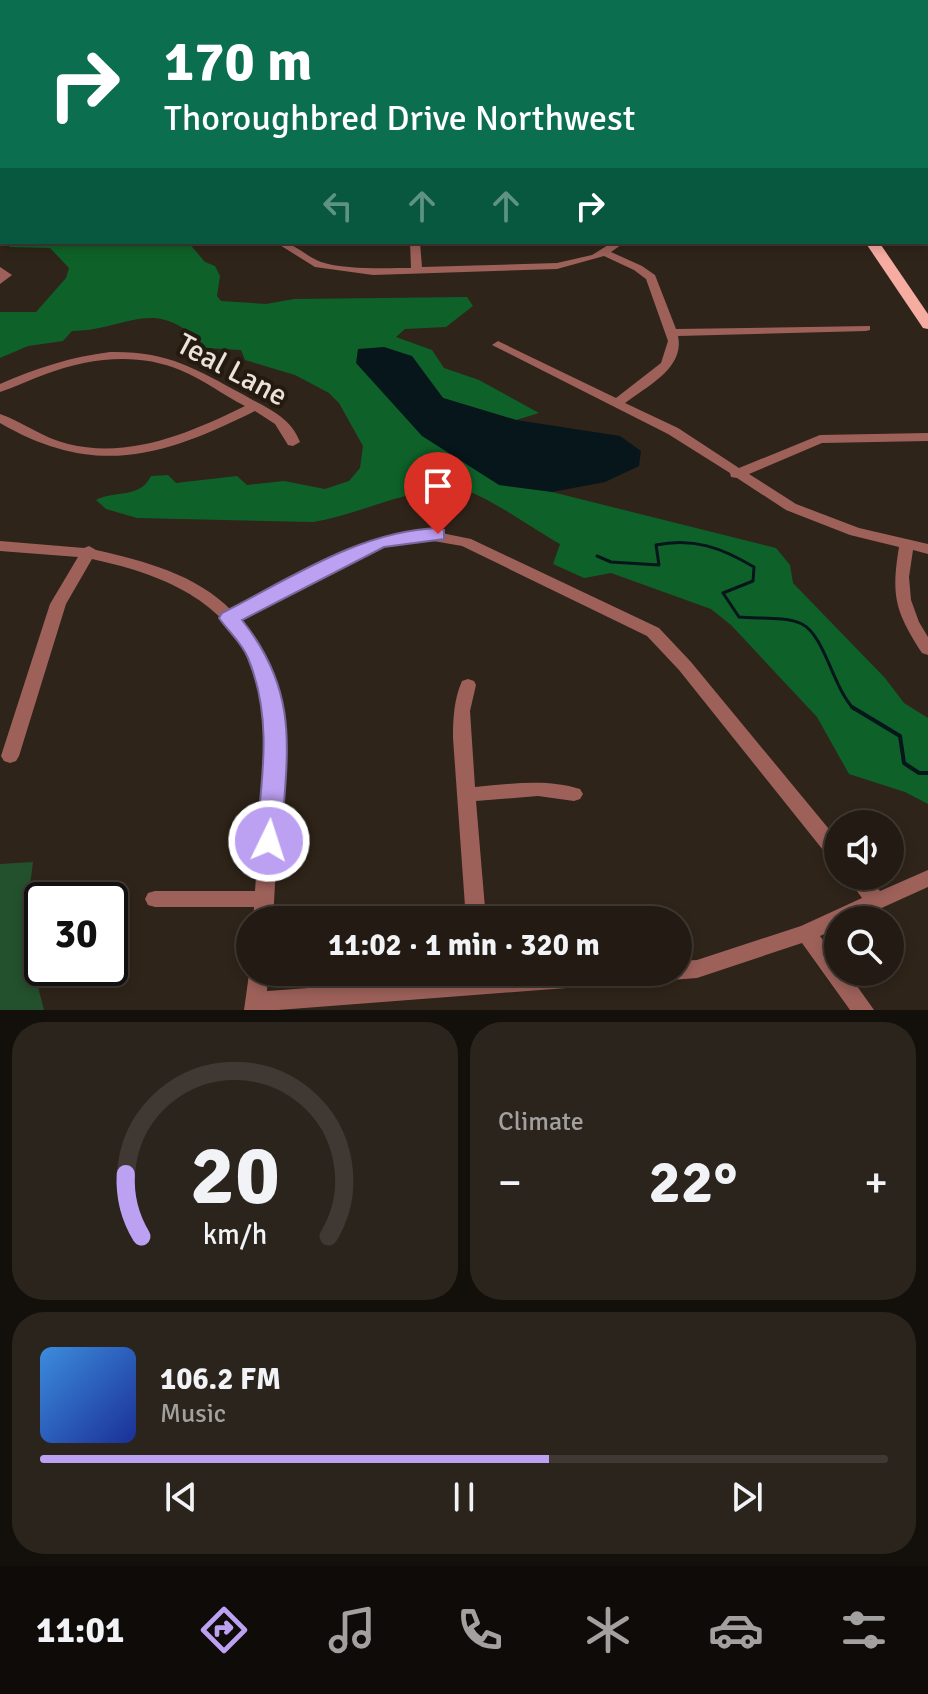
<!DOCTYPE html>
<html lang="en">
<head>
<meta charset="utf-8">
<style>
	:root { --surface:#231b13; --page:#2b241c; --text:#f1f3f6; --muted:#a3a1a0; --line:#403933; --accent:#bca0f2 }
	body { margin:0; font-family:Signika,sans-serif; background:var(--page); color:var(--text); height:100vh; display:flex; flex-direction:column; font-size:30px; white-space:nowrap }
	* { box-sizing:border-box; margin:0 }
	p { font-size:26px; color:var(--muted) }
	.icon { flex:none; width:44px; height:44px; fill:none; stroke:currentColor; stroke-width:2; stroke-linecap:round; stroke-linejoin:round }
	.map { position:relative; height:1010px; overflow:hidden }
	.side { display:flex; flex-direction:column; gap:12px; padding:12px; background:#130f0a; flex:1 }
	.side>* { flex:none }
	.hud { position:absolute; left:0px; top:0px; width:928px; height:244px; box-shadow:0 4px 12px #0003,0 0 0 2px var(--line); background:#0b6e4f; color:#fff; overflow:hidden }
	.fabs { position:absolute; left:824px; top:810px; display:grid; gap:16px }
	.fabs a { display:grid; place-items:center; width:80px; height:80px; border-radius:50%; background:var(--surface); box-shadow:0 4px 12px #0003,0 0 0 2px var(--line); font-size:40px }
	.speed { position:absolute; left:24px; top:882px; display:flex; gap:16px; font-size:40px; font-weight:700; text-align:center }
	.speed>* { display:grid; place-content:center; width:104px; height:104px; border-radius:50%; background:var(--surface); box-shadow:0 4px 12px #0003,0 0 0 2px var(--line); line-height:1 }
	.speed .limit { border:4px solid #111; border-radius:12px; background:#fff; color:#111 }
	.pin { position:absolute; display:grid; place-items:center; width:68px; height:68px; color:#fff; margin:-82px -34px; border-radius:50% 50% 50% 0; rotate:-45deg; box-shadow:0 0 8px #0007 }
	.pin .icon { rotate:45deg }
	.me { position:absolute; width:88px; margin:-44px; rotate:4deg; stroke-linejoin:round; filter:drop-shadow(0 0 6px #0008) }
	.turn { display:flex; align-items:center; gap:28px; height:168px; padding:0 32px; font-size:36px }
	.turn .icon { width:104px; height:104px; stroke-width:2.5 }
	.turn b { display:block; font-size:56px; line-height:68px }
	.lanes { display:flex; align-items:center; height:76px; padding:0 32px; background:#0003; justify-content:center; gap:40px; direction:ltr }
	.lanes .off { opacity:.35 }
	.big { font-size:60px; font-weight:700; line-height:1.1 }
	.side .widget { flex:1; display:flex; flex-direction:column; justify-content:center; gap:12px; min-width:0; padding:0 28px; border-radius:32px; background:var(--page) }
	.side .dial { align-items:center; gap:0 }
	.dial svg { height:208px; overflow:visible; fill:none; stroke:var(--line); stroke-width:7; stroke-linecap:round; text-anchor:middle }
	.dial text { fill:var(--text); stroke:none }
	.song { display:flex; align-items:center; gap:24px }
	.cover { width:96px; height:96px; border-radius:12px; background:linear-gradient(135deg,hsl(210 70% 55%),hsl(230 70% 35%)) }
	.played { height:8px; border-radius:4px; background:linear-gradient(90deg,var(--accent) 60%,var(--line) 60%) }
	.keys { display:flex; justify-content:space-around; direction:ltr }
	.heat { display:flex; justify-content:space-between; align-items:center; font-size:44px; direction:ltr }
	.side .tiles { flex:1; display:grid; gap:12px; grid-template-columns:1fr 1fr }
	.widget:last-child { grid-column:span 2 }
	.trip { position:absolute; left:236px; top:906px; width:456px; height:80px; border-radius:40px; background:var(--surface); box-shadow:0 4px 12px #0003,0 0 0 2px var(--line); font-weight:700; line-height:80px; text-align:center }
	.tab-bar { display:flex; height:128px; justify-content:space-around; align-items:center; background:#0e0b08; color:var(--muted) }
	.tab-bar .icon { width:56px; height:56px }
	.tab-bar .selected { color:var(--accent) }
	.tab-bar b { font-size:36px; color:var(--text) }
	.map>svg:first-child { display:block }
	.green { fill:#23512d }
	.forest { fill:#0e6229 }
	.water { fill:#07161b }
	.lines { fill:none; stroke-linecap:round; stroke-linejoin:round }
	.stream-far1 { stroke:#07161b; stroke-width:3 }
	.stream { stroke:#07161b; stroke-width:4 }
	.minor { fill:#9d615a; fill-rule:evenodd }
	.major { fill:#f7aca2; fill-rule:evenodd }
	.route { fill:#bca0f2; stroke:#7a689d; stroke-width:2 }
	.labels { text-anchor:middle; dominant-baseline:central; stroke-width:8; stroke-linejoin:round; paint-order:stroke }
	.street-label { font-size:30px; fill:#eae2db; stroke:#251a10 }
</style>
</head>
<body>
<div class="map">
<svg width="928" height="1010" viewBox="0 0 928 1010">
	<rect width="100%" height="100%" fill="#2f2419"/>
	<path class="green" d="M33,862L24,933L44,1010H0V864Z"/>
	<path class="forest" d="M5,242H188L205,262L215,266L220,276L217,296L221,301L266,304L294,299L467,297L473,306L446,327L405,329L396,337L432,350L444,368L479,380L539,413L516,420L443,398L412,357L359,349L552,492L776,548L790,565L793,583L885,678L904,703L928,718V804L905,792L849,774L817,717L731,625L711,609L611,573L584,578L553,564L560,544C540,533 481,492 463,490C411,485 363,514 313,522L137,518L106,509L96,500C115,490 140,499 151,476L168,475L176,483L237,476L247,485L284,481L325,489L349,481L360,468L363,446L339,403L329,393L295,375L245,360L241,350L206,348C155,293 129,330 72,331L63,341L28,346L0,358V312H36L66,278L69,268L50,248L10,247Z"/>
	<path class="water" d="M384,347L412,356L443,398L516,420L620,436L641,451L639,466L605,482L552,492L499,485L422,436L356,363L358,349Z"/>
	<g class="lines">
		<path class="stream-far1" d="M597,556L611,562L659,565L656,545C693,537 722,548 754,567L753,581L723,593L739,617C757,619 786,616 802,624C825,636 833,688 854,709"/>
		<path class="stream" d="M852,707L900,736L904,763L919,773H928"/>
		<g class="minor">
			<path d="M446,0H452L453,2H447Z"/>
			<rect x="0" y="23" width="2" height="4"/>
			<rect x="926" y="29" width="2" height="4"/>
			<path d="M0,43H2L0,48Z"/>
			<rect x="0" y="55" width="2" height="5"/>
			<rect x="0" y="66" width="2" height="7"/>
			<path d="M926,119L928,120V126L926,125Z"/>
			<path d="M928,195V201L926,202V196Z"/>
			<path d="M275,242C296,242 303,255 321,262C344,270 387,268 411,268L410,242H420L422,267L557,263L592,255L613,242H625L611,252L642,266L655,275L676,329L870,326V330L866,331L678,336C685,368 647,386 625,403L678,428L739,468L820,435L928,433V441L822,443L749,474L796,504L859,528L928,544V554L913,550L909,577L911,600L919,622L928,637V655L922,653C895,611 891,596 899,547L850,535L786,510L737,478L731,477L730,473L668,434L492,345L498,341L502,343L616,398L661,363L668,341L646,279L634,270L604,256L557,269L373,275L315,267Z"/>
			<path d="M0,267L12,275L0,284Z"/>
			<path d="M110,352C168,351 194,368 244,395C266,408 290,416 300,442L293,446L288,445L275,424L255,411C162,457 95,478 0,423V414C23,422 43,438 68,444C130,459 190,433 245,406C223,395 203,379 180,370C137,352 89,358 46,374C31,379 16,387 0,392V384C36,368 71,357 110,352Z"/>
			<path d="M422,529L471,539L659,628L691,662L838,840V862L831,860L679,670L647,636L462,546L422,539L382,547L240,619C294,676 285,751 279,822C276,855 275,888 273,920H253L254,907H155L148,905L145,899L148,893L155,891H255C257,860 260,829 263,799C265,775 270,749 267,725C256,618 189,580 92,559L66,604L19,756L16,761L10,763L4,761L1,756L50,604L78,557L0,551V541L84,548L89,546L96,550C144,561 196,574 232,611L373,540Z"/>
			<path d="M468,679L474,681L476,685L470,711L475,787C510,784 546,778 580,789L583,794L580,799L574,801L538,796L476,801L486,920H466L453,738C453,718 454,699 462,681Z"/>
			<path d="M928,870V887L855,920H838V928L820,936L838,960V972H847L874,1010H850L802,943L697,978L278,1010H244L250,967V972H268L267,991L530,972H678V961L697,960L801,926L862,898L846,876H868L880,891Z"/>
		</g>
		<g class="major">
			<path d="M704,0H713L714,2H705Z"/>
			<path d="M750,0H857L749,2Z"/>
			<rect x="0" y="10" width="2" height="6"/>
			<path d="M865,242H879L928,314V329L923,328Z"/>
		</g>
	</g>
	<path class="route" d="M438,528L444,530V539L384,547L242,620C301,694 287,753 281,841L277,848L269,851L260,848L256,841C262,779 273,718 248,658C242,643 228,631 219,618L222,613C291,578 360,531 438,528Z"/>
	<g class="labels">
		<g class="street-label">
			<text transform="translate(232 370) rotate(28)">Teal Lane</text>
		</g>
	</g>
</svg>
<div class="fabs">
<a><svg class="icon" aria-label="sound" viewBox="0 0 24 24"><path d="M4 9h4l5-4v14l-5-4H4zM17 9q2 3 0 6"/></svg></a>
<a><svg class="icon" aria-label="search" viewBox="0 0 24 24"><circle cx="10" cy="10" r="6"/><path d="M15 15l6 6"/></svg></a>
</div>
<div class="speed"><div class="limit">30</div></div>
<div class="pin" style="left:438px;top:534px;background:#d93025"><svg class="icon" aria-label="arrive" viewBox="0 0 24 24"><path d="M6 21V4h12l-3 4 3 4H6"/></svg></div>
<svg class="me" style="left:269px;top:841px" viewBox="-20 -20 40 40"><circle r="17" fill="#bca0f2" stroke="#fff" stroke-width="3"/><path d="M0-11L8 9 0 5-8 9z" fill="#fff"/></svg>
<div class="trip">11:02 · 1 min · 320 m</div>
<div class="hud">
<div class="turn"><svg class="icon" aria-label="right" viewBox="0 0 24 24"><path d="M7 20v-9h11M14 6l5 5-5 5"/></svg><div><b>170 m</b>Thoroughbred Drive Northwest</div></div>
<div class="lanes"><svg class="icon off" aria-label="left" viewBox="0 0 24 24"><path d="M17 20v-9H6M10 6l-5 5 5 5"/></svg><svg class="icon off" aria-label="ahead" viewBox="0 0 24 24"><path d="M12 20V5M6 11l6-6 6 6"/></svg><svg class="icon off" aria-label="ahead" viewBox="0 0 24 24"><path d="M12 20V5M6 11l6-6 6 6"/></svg><svg class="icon" aria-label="right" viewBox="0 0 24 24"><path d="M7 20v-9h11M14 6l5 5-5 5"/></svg></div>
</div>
</div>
<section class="side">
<div class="tiles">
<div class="widget dial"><svg viewBox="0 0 100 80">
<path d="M14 69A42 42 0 1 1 86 69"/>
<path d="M14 69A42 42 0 0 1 8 45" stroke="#bca0f2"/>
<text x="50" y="56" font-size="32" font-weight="700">20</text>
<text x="50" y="72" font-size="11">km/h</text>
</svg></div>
<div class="widget"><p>Climate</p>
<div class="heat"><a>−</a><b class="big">22°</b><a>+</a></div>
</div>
<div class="widget">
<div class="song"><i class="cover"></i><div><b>106.2 FM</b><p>Music</p></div></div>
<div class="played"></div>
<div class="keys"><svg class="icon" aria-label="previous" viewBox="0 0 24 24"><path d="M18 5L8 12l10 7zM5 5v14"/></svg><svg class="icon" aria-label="pause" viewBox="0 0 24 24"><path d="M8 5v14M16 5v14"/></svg><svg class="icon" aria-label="next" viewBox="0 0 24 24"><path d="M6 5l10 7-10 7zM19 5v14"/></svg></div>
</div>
</div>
</section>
<nav class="tab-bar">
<b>11:01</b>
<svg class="icon selected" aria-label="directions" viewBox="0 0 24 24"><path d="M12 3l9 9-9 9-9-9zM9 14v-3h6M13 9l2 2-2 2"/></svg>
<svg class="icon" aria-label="music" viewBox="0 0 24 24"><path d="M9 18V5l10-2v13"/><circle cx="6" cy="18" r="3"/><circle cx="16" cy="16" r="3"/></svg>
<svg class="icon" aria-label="phone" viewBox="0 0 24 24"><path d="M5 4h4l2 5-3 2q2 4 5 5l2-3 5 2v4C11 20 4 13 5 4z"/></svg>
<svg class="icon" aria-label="climate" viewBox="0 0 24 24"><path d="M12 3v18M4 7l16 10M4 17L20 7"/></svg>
<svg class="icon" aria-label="car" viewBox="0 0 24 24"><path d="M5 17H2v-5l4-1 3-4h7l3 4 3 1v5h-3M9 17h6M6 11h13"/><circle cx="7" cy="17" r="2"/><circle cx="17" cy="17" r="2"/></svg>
<svg class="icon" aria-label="filters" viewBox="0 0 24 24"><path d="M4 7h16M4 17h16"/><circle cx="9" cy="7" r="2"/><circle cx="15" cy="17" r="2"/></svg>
</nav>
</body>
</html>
